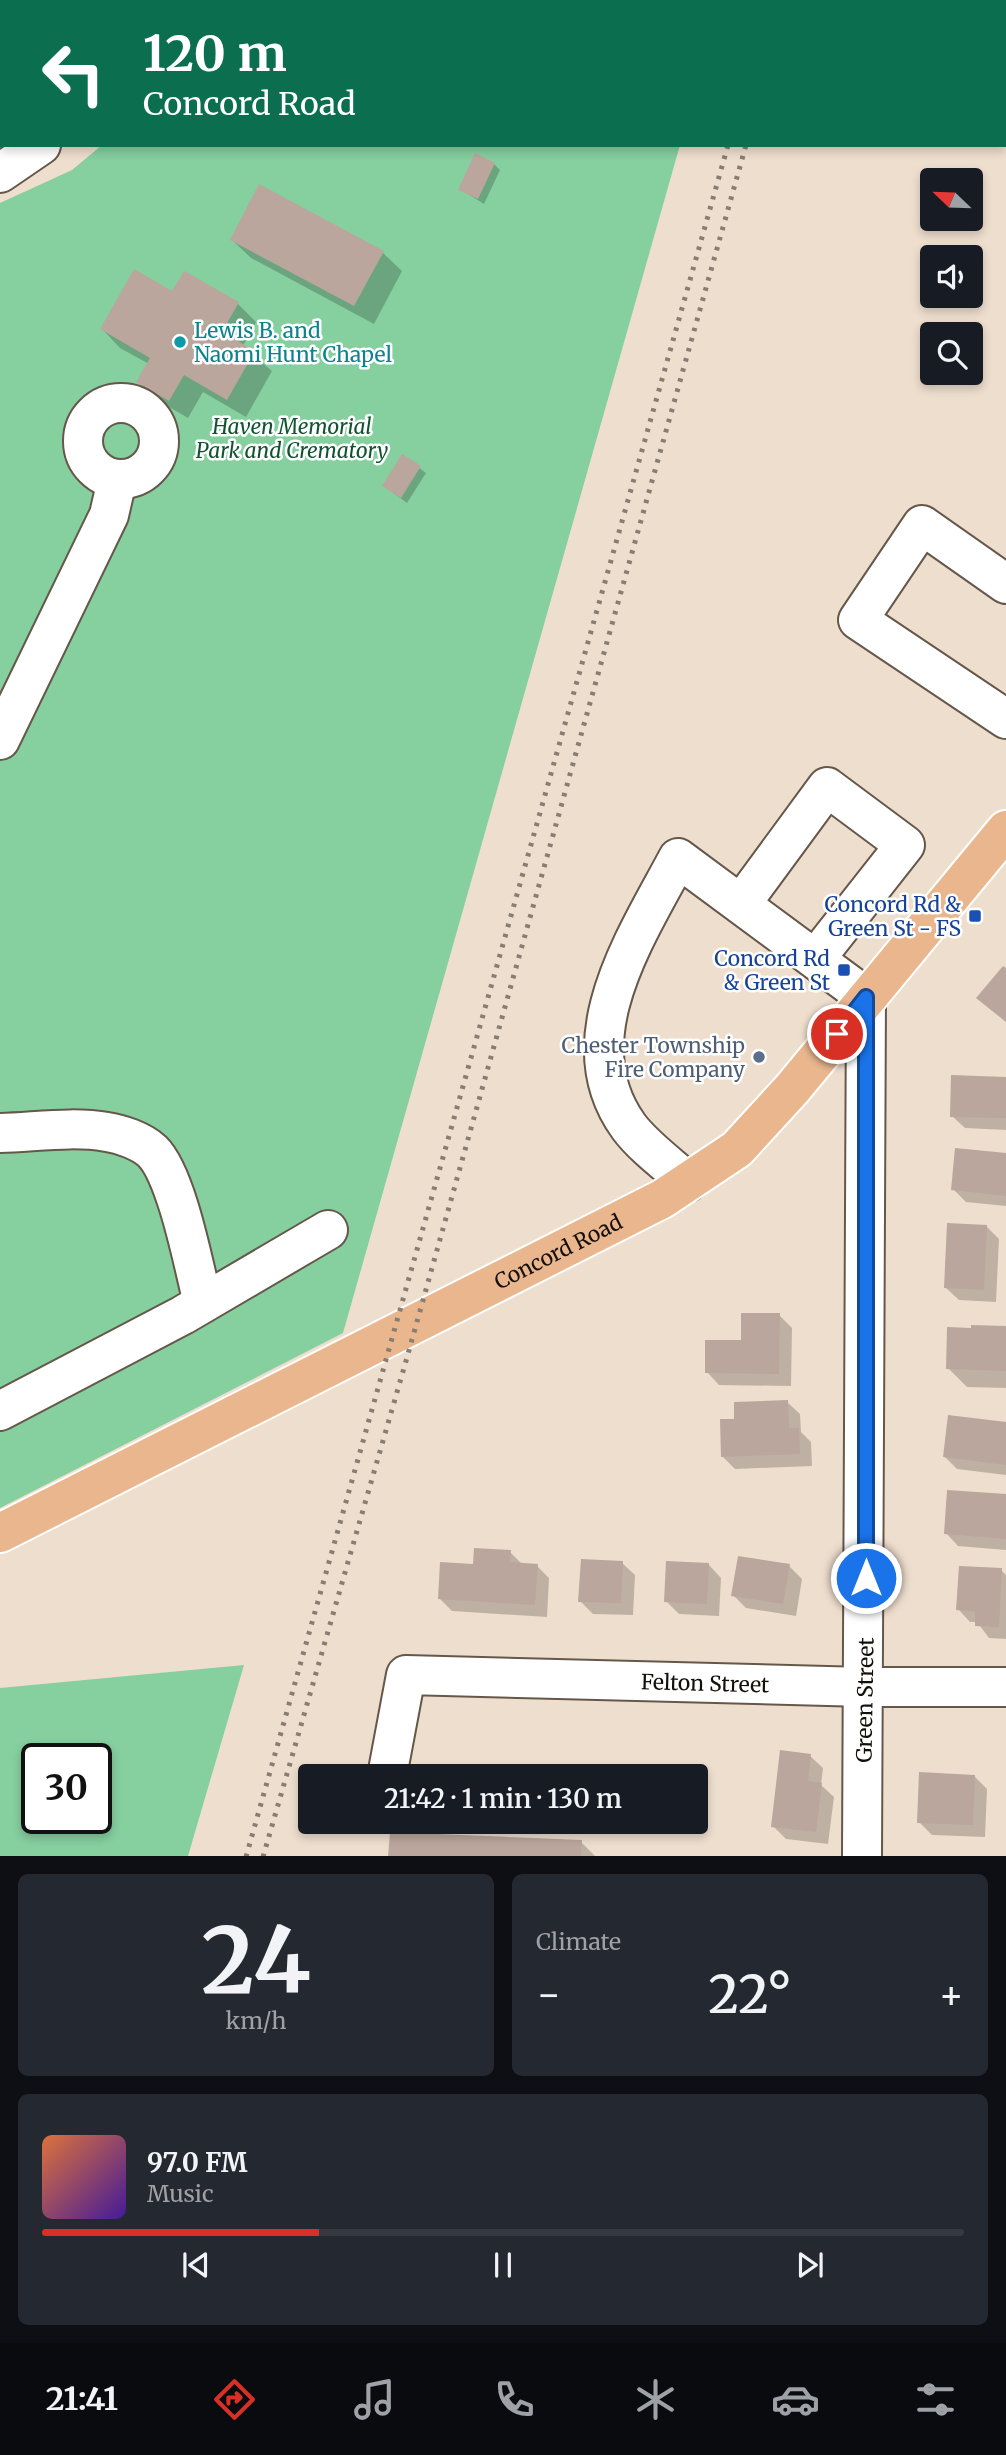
<!DOCTYPE html>
<html lang="en">
<head>
<meta charset="utf-8">
<style>
	:root { --surface:#171b24; --page:#242831; --text:#f1f3f6; --muted:#9ea1a6; --line:#363941; --accent:#d93025 }
	body { margin:0; font-family:Merriweather,serif; background:var(--page); color:var(--text); height:100vh; display:flex; flex-direction:column; font-size:26px; white-space:nowrap }
	* { box-sizing:border-box; margin:0 }
	p { font-size:23px; color:var(--muted) }
	.icon { flex:none; width:38px; height:38px; fill:none; stroke:currentColor; stroke-width:2; stroke-linecap:round; stroke-linejoin:round }
	.map { position:relative; height:1856px; overflow:hidden }
	.side { display:flex; flex-direction:column; gap:18px; padding:18px; background:#0d0f14; flex:1 }
	.side>* { flex:none }
	.hud { position:absolute; left:0px; top:0px; width:1006px; height:147px; box-shadow:0 4px 10px #0003; background:#0b6e4f; color:#fff; overflow:hidden }
	.needle { width:46px; rotate:293deg }
	.fabs { position:absolute; left:920px; top:168px; display:grid; gap:14px }
	.fabs a { display:grid; place-items:center; width:63px; height:63px; border-radius:7px; background:var(--surface); box-shadow:0 4px 10px #0003; font-size:35px }
	.speed { position:absolute; left:21px; top:1743px; display:flex; gap:14px; font-size:35px; font-weight:700; text-align:center }
	.speed>* { display:grid; place-content:center; width:91px; height:91px; border-radius:50%; background:var(--surface); box-shadow:0 4px 10px #0003; line-height:1 }
	.speed .limit { border:4px solid #111; border-radius:10px; background:#fff; color:#111 }
	.pin { position:absolute; display:grid; place-items:center; width:60px; height:60px; color:#fff; margin:-30px; border:4px solid #fff; border-radius:50%; box-shadow:0 2px 7px #0007 }
	.me { position:absolute; width:77px; margin:-38px; rotate:0deg; stroke-linejoin:round; filter:drop-shadow(0 0 5px #0008) }
	.turn { display:flex; align-items:center; gap:24px; height:147px; padding:0 28px; font-size:32px }
	.turn .icon { width:91px; height:91px; stroke-width:2.5 }
	.turn b { display:block; font-size:49px; line-height:60px }
	.big { font-size:52px; font-weight:600; line-height:1.1 }
	.side .widget { flex:1; display:flex; flex-direction:column; justify-content:center; gap:10px; min-width:0; padding:0 24px; border-radius:10px; background:var(--page) }
	.side .dial { align-items:center; gap:0 }
	.dial b { font-size:91px; line-height:1 }
	.song { display:flex; align-items:center; gap:21px }
	.cover { width:84px; height:84px; border-radius:10px; background:linear-gradient(135deg,hsl(20 70% 55%),hsl(260 70% 35%)) }
	.played { height:7px; border-radius:4px; background:linear-gradient(90deg,var(--accent) 30%,var(--line) 30%) }
	.keys { display:flex; justify-content:space-around; direction:ltr }
	.heat { display:flex; justify-content:space-between; align-items:center; font-size:38px; direction:ltr }
	.side .tiles { flex:1; display:grid; gap:18px; grid-template-columns:1fr 1fr }
	.widget:last-child { grid-column:span 2 }
	.trip { position:absolute; left:298px; top:1764px; width:410px; height:70px; border-radius:7px; background:var(--surface); box-shadow:0 4px 10px #0003; font-weight:600; line-height:70px; text-align:center }
	.menu { display:flex; height:112px; justify-content:space-around; align-items:center; background:#090b0e; color:var(--muted) }
	.menu .icon { width:49px; height:49px }
	.menu .on { color:var(--accent) }
	.menu b { font-size:32px; color:var(--text) }
	.map>svg:first-child { display:block }
	.green { fill:#86cf9f; fill-rule:evenodd }
	.shadow { fill:#0003 }
	.building { fill:#baa69c }
	.lines { fill:none; stroke-linecap:round; stroke-linejoin:round }
	.minor-casing { stroke:#65584a; stroke-width:42 }
	.major-casing { stroke:#fff; stroke-width:42 }
	.minor { stroke:#fff; stroke-width:38 }
	.major { stroke:#e9b68d; stroke-width:38 }
	.rail { stroke:#887d72; stroke-width:5; stroke-dasharray:3.5 7; stroke-linecap:butt }
	.route-casing { stroke:#114b97; stroke-width:18 }
	.route { stroke:#1a73e8; stroke-width:12 }
	.culture-dot { fill:#0f9aa8; stroke:#fff; stroke-width:2.5 }
	.transit-dot { fill:#1a4fb4; stroke:#fff; stroke-width:2.5 }
	.service-dot { fill:#5c6f8a; stroke:#fff; stroke-width:2.5 }
	.labels { text-anchor:middle; dominant-baseline:central; stroke-width:5; stroke-linejoin:round; paint-order:stroke }
	.culture-label { font-size:21px; fill:#0d838f; stroke:#fff; text-anchor:start }
	.park-label { font-size:21px; font-style:italic; fill:#0f542f; stroke:#fff }
	.transit-label { font-size:21px; fill:#164399; stroke:#fff; text-anchor:end }
	.service-label { font-size:21px; fill:#4e5e75; stroke:#fff; text-anchor:end }
	.street-label { font-size:21px; fill:#140f09; stroke:#fff }
</style>
</head>
<body>
<div class="map">
<svg width="1006" height="1857" viewBox="0 0 1006 1857">
	<rect width="100%" height="100%" fill="#eedece"/>
	<g class="green">
		<path d="M177,0H721L177,2Z"/>
		<path d="M102,145H680L343,1333L0,1508V203L72,170Z"/>
		<path d="M244,1665L188,1856H0V1688ZM37,1759H96V1818H37Z"/>
	</g>
	<g class="shadow">
		<path d="M494,164L500,170L484,204L460,189Z"/>
		<path d="M232,240L383,253L402,271L374,324L251,258Z"/>
		<path d="M173,294L237,303L256,322L243,346L272,371L246,417L203,392L188,418L157,400L138,382L149,364L120,348L102,329Z"/>
		<path d="M403,456L426,473L407,503L384,486Z"/>
		<path d="M1006,1079V1130L965,1128L952,1116Z"/>
		<path d="M1006,1155V1206L966,1202L953,1189Z"/>
		<path d="M986,1226L999,1239L996,1302L959,1300L946,1288Z"/>
		<path d="M779,1315L792,1328L791,1386L719,1385L707,1372Z"/>
		<path d="M1006,1328V1388L967,1387L948,1368L973,1330Z"/>
		<path d="M787,1402L800,1414L801,1432L811,1442L812,1466L735,1469L723,1457L736,1420Z"/>
		<path d="M1006,1424V1475L957,1469L945,1457Z"/>
		<path d="M1006,1496V1550L958,1546L946,1533Z"/>
		<path d="M510,1552L523,1565L537,1566L549,1578L547,1617L452,1611L440,1599Z"/>
		<path d="M622,1563L635,1575L633,1615L593,1614L580,1601Z"/>
		<path d="M709,1565L721,1578L719,1616L679,1614L666,1601Z"/>
		<path d="M789,1566L802,1579L796,1616L746,1608L733,1595Z"/>
		<path d="M1001,1570L1006,1575V1639L989,1638L977,1622H970L958,1609Z"/>
		<path d="M810,1756L823,1768L821,1785L834,1797L828,1844L786,1839L773,1826Z"/>
		<path d="M974,1776L987,1789L985,1837L932,1835L919,1822Z"/>
		<path d="M581,1842L596,1857H390Z"/>
	</g>
	<g class="building">
		<path d="M475,153L495,163L478,199L458,190Z"/>
		<path d="M259,184L384,251L354,306L230,240Z"/>
		<path d="M134,269L172,291L184,271L239,302L222,332L255,351L227,400L184,375L169,401L136,382L150,358L100,329Z"/>
		<path d="M402,454L421,466L401,498L382,486Z"/>
		<path d="M1003,966L1006,968V1022L976,998Z"/>
		<path d="M951,1075L1006,1077V1118L950,1117Z"/>
		<path d="M955,1148L1006,1153V1196L951,1190Z"/>
		<path d="M947,1223L987,1225L984,1290L944,1288Z"/>
		<path d="M741,1313H780L779,1374L705,1373V1340H741Z"/>
		<path d="M971,1325L1006,1326V1371L946,1369L947,1327L971,1328Z"/>
		<path d="M788,1400L789,1428H799L800,1454L721,1457L720,1419H734V1402Z"/>
		<path d="M948,1415L1006,1422V1465L943,1457Z"/>
		<path d="M947,1490L1006,1494V1539L944,1534Z"/>
		<path d="M474,1548L511,1550L510,1562L538,1564L535,1605L438,1599L440,1562L473,1564Z"/>
		<path d="M738,1556L790,1564L783,1604L731,1596Z"/>
		<path d="M581,1559L623,1561L621,1603L578,1602Z"/>
		<path d="M666,1561L709,1563L707,1604L664,1602Z"/>
		<path d="M959,1566L1002,1568L999,1627L975,1626V1611L956,1610Z"/>
		<path d="M780,1750L811,1754L808,1781L822,1783L816,1832L771,1827Z"/>
		<path d="M919,1772L975,1775L973,1825L917,1823Z"/>
		<path d="M390,1832L582,1840L581,1857H388Z"/>
	</g>
	<g class="lines">
		<g class="minor-casing">
			<g id="minor">
				<path d="M140,2V0"/>
				<path d="M0,173L41,145"/>
				<circle cx="121" cy="441" r="38"/>
				<path d="M1006,584L922,525L858,620L1006,719"/>
				<path d="M0,740L109,515L117,480"/>
				<path d="M741,904L827,787L905,845L816,958"/>
				<path d="M0,1133C36,1132 72,1126 107,1132C121,1134 141,1141 152,1151C177,1175 194,1268 203,1303"/>
				<path d="M688,1182C669,1165 644,1147 629,1127C566,1041 636,937 678,858L866,997L862,1857"/>
				<path d="M0,1411L183,1315L328,1230"/>
				<path id="s1" d="M387,1776L406,1675L865,1687H1006"/>
			</g>
		</g>
		<g class="major-casing">
			<g id="major">
				<path id="s2" d="M0,1533L662,1199L737,1149L792,1089L1006,830"/>
			</g>
		</g>
		<use href="#minor" class="minor"/>
		<use href="#major" class="major"/>
		<g class="rail">
			<path d="M769,2V0"/>
			<path d="M787,2V0"/>
			<path d="M246,1857L728,145"/>
			<path d="M263,1857L406,1361L746,145"/>
		</g>
	</g>
	<g class="lines">
		<g class="route-casing">
			<path id="route" d="M837,1034L866,997V1578"/>
		</g>
		<use href="#route" class="route"/>
	</g>
	<circle class="culture-dot" cx="180" cy="342" r="7"/>
	<g class="transit-dot">
		<rect x="968" y="909" width="14" height="14" rx="3.5"/>
		<rect x="837" y="963" width="14" height="14" rx="3.5"/>
	</g>
	<circle class="service-dot" cx="759" cy="1057" r="7"/>
	<g class="labels">
		<g class="culture-label">
			<text x="194" y="330">Lewis B. and<tspan x="194" dy="24">Naomi Hunt Chapel</tspan></text>
		</g>
		<g class="park-label">
			<text x="292" y="426">Haven Memorial<tspan x="292" dy="24">Park and Crematory</tspan></text>
		</g>
		<g class="transit-label">
			<text x="961" y="904">Concord Rd &amp;<tspan x="961" dy="24">Green St - FS</tspan></text>
			<text x="830" y="958">Concord Rd<tspan x="830" dy="24">&amp; Green St</tspan></text>
		</g>
		<g class="service-label">
			<text x="745" y="1045">Chester Township<tspan x="745" dy="24">Fire Company</tspan></text>
		</g>
		<g class="street-label">
			<text stroke="none"><textPath href="#s2" startOffset="625">Concord Road</textPath></text>
			<text stroke="none"><textPath href="#s1" startOffset="402">Felton Street</textPath></text>
			<text transform="translate(865 1700) rotate(-89)">Green Street</text>
		</g>
	</g>
</svg>
<div class="fabs">
<a><svg class="needle" viewBox="-14 -14 28 28"><path d="M0-13l5 13h-10z" fill="#e53935"/><path d="M0 13l5-13h-10z" fill="#9ea1a6"/></svg></a>
<a><svg class="icon" aria-label="sound" viewBox="0 0 24 24"><path d="M4 9h4l5-4v14l-5-4H4zM17 9q2 3 0 6"/></svg></a>
<a><svg class="icon" aria-label="search" viewBox="0 0 24 24"><circle cx="10" cy="10" r="6"/><path d="M15 15l6 6"/></svg></a>
</div>
<div class="speed"><div class="limit">30</div></div>
<div class="pin" style="left:837px;top:1034px;background:#d93025"><svg class="icon" aria-label="arrive" viewBox="0 0 24 24"><path d="M6 21V4h12l-3 4 3 4H6"/></svg></div>
<svg class="me" style="left:866px;top:1578px" viewBox="-20 -20 40 40"><circle r="17" fill="#1a73e8" stroke="#fff" stroke-width="3"/><path d="M0-11L8 9 0 5-8 9z" fill="#fff"/></svg>
<div class="trip">21:42 · 1 min · 130 m</div>
<div class="hud">
<div class="turn"><svg class="icon" aria-label="left" viewBox="0 0 24 24"><path d="M17 20v-9H6M10 6l-5 5 5 5"/></svg><div><b>120 m</b>Concord Road</div></div>
</div>
</div>
<section class="side">
<div class="tiles">
<div class="widget dial"><b>24</b><p>km/h</p></div>
<div class="widget"><p>Climate</p>
<div class="heat"><a>−</a><b class="big">22°</b><a>+</a></div>
</div>
<div class="widget">
<div class="song"><i class="cover"></i><div><b>97.0 FM</b><p>Music</p></div></div>
<div class="played"></div>
<div class="keys"><svg class="icon" aria-label="previous" viewBox="0 0 24 24"><path d="M18 5L8 12l10 7zM5 5v14"/></svg><svg class="icon" aria-label="pause" viewBox="0 0 24 24"><path d="M8 5v14M16 5v14"/></svg><svg class="icon" aria-label="next" viewBox="0 0 24 24"><path d="M6 5l10 7-10 7zM19 5v14"/></svg></div>
</div>
</div>
</section>
<nav class="menu">
<b>21:41</b>
<svg class="icon on" aria-label="directions" viewBox="0 0 24 24"><path d="M12 3l9 9-9 9-9-9zM9 14v-3h6M13 9l2 2-2 2"/></svg>
<svg class="icon" aria-label="music" viewBox="0 0 24 24"><path d="M9 18V5l10-2v13"/><circle cx="6" cy="18" r="3"/><circle cx="16" cy="16" r="3"/></svg>
<svg class="icon" aria-label="phone" viewBox="0 0 24 24"><path d="M5 4h4l2 5-3 2q2 4 5 5l2-3 5 2v4C11 20 4 13 5 4z"/></svg>
<svg class="icon" aria-label="climate" viewBox="0 0 24 24"><path d="M12 3v18M4 7l16 10M4 17L20 7"/></svg>
<svg class="icon" aria-label="car" viewBox="0 0 24 24"><path d="M5 17H2v-5l4-1 3-4h7l3 4 3 1v5h-3M9 17h6M6 11h13"/><circle cx="7" cy="17" r="2"/><circle cx="17" cy="17" r="2"/></svg>
<svg class="icon" aria-label="filters" viewBox="0 0 24 24"><path d="M4 7h16M4 17h16"/><circle cx="9" cy="7" r="2"/><circle cx="15" cy="17" r="2"/></svg>
</nav>
</body>
</html>
